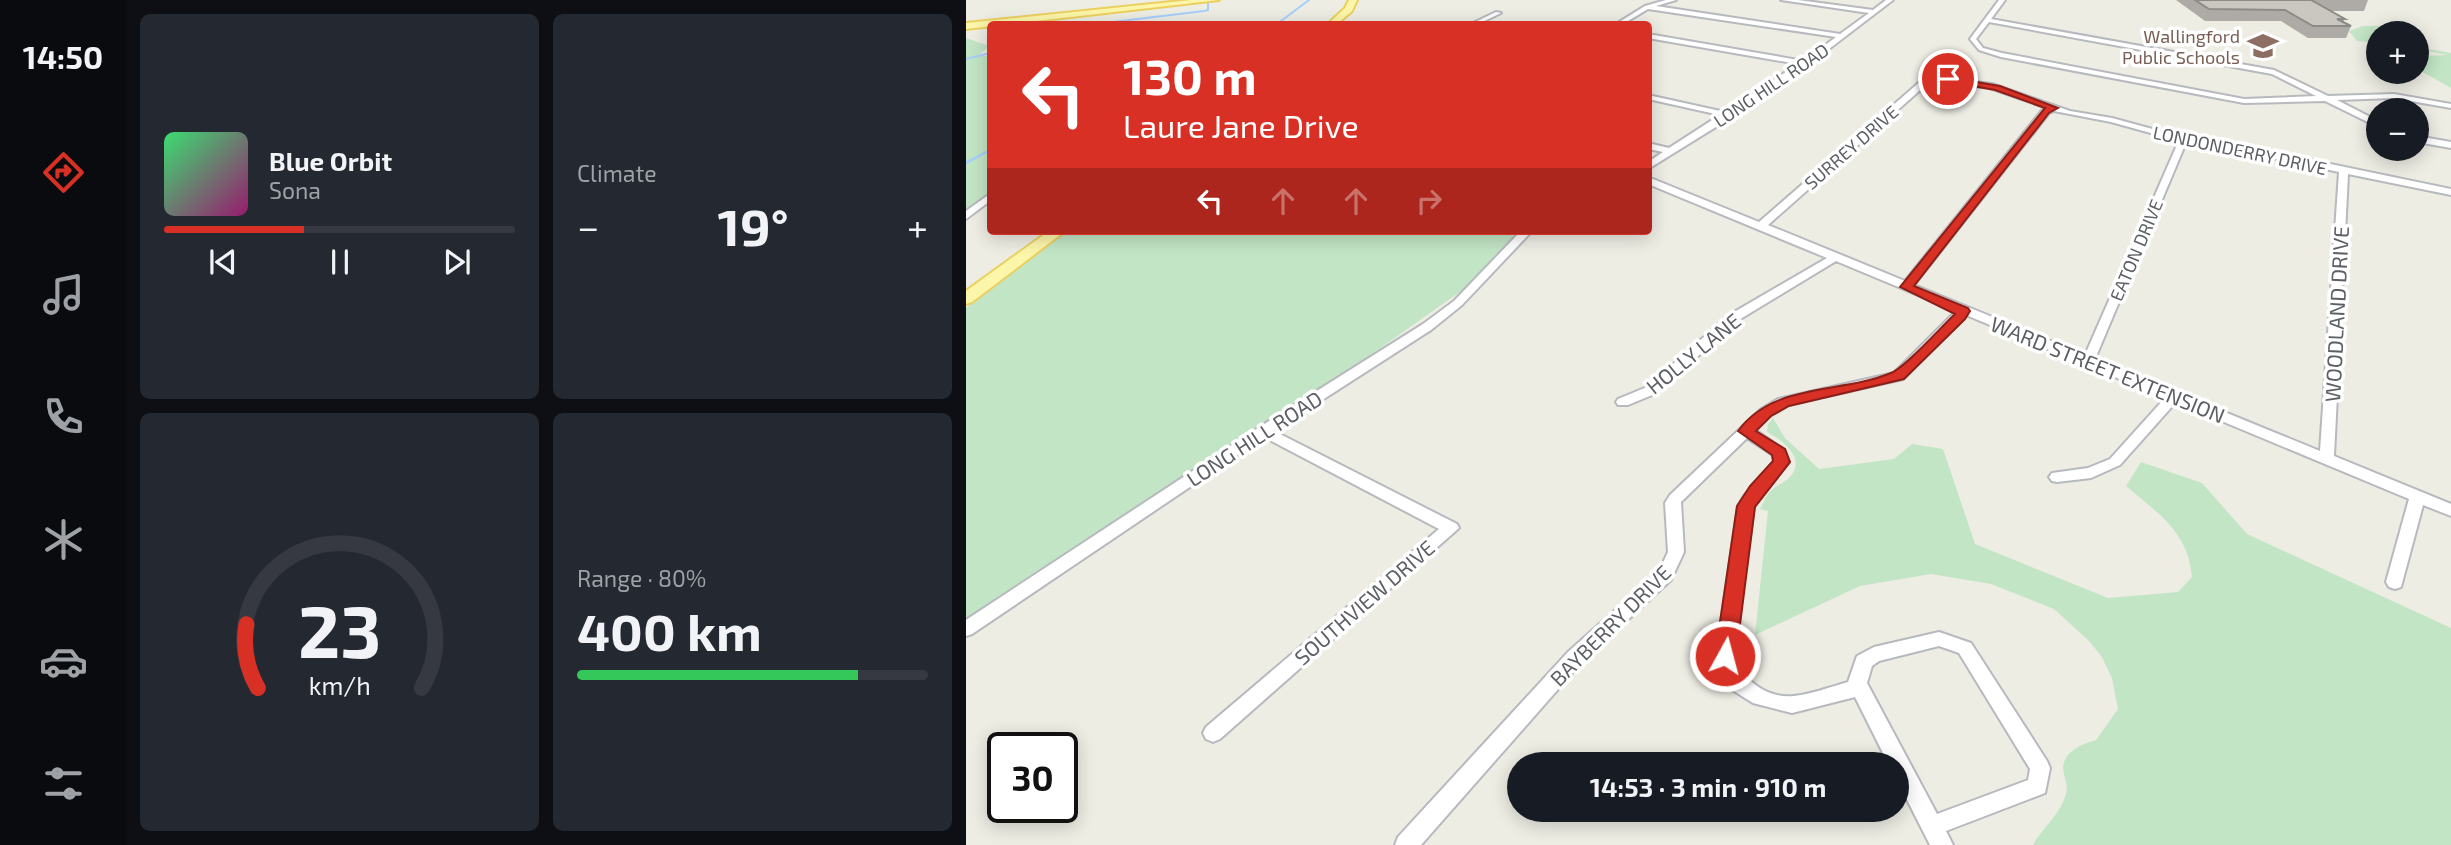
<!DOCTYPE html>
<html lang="en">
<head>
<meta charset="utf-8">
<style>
	:root { --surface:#171b24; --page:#242831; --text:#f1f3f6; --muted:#9ea1a6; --line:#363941; --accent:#d93025 }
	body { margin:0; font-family:"Exo 2",sans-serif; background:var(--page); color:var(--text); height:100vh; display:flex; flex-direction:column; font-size:26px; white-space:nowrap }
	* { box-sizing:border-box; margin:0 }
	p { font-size:23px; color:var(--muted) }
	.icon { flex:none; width:38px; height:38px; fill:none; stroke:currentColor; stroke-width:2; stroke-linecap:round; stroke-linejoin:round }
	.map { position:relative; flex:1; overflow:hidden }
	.details { display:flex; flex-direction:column; gap:14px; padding:14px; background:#0d0f14; width:840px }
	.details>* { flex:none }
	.top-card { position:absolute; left:21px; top:21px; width:665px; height:214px; border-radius:7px; box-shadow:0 4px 18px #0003; background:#d93025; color:#fff; overflow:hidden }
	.tools { position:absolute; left:1400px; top:21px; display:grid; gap:14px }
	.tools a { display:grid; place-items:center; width:63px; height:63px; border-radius:50%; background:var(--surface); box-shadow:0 4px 18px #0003; font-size:35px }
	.speed { position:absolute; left:21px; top:732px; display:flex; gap:14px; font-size:35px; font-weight:700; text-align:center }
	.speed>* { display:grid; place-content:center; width:91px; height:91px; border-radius:50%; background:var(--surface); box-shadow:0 4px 18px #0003; line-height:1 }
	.speed .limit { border:4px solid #111; border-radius:10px; background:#fff; color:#111 }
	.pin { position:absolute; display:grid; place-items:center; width:60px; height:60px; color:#fff; margin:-30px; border:4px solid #fff; border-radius:50%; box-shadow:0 2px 7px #0007 }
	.me { position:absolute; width:77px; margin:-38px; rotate:7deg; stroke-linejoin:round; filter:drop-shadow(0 0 5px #0008) }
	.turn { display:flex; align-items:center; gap:24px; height:147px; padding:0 21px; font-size:32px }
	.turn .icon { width:91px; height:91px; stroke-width:2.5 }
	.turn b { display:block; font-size:49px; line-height:60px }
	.lanes { display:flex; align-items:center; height:66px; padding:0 21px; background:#0003; justify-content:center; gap:35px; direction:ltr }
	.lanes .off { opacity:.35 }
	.big { font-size:52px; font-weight:700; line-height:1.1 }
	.details .card { flex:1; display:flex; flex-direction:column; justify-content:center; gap:10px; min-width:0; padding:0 24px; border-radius:10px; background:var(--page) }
	.details .dial { align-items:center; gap:0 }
	.dial svg { height:182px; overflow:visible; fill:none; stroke:var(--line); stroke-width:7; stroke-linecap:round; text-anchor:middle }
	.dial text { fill:var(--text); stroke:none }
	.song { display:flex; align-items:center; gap:21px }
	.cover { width:84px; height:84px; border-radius:10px; background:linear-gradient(135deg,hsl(140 70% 55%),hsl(320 70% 35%)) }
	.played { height:7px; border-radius:4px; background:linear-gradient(90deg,var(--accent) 40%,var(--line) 40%) }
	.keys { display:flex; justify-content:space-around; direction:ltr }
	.heat { display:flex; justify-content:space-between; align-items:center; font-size:38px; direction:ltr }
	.charge { height:10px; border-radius:5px; background:linear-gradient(90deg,#34c759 80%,var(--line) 0) }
	.details .tiles { flex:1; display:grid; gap:14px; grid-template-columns:repeat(2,1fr) }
	.trip { position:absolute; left:541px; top:752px; width:402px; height:70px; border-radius:35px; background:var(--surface); box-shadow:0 4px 18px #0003; font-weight:700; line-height:70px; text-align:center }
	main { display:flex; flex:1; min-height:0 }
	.tabs { display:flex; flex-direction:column; width:126px; justify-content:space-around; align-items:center; background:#090b0e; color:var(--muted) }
	.tabs .icon { width:49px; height:49px }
	.tabs .selected { color:var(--accent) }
	.tabs b { font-size:32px; color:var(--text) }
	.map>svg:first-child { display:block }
	.green { fill:#c2e5c5 }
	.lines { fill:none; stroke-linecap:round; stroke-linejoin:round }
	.stream-far1 { stroke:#a7cffc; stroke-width:2 }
	.stream { stroke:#a7cffc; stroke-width:2.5 }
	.minor-casing { stroke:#b7b9be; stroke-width:4 }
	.major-casing { stroke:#ecd05f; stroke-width:4 }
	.minor { fill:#fff; fill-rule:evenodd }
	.major { fill:#fcf6ab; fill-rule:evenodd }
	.wall { fill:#aeaba6 }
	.building { fill:#cac7c1; stroke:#8d8b87; stroke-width:2 }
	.route { fill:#d93025; stroke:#8d1f18; stroke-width:2 }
	.labels { text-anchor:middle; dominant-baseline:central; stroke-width:7; stroke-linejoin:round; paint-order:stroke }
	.far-education-label { font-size:18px; fill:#785e54; stroke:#fff; text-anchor:end }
	.far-street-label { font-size:18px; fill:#5c5f64; stroke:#fff }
	.street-label { font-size:21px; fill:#5c5f64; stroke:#fff }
</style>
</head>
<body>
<main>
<nav class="tabs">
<b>14:50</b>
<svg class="icon selected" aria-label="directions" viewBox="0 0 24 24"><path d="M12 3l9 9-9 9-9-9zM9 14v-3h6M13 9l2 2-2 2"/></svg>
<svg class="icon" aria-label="music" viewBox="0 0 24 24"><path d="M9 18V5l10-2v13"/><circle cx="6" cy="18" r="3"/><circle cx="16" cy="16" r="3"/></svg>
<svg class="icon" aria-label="phone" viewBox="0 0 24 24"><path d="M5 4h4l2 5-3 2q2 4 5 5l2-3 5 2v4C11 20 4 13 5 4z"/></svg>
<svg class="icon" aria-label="climate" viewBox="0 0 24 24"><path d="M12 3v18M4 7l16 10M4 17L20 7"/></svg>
<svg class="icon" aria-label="car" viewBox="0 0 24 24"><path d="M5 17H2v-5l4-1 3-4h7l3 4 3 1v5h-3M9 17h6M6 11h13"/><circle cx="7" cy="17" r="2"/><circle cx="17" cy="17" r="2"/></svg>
<svg class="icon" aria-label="filters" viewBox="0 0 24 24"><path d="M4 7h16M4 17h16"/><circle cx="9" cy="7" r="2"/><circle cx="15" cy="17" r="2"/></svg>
</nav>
<section class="details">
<div class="tiles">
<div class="card">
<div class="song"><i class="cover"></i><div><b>Blue Orbit</b><p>Sona</p></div></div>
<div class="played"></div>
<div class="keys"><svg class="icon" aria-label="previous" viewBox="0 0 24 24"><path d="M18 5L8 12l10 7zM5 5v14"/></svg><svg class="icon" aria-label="pause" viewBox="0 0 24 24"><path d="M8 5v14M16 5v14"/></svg><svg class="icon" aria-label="next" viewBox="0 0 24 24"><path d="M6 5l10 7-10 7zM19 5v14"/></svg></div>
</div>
<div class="card"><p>Climate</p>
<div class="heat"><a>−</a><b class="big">19°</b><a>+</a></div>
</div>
<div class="card dial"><svg viewBox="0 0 100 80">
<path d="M14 69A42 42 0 1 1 86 69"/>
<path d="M14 69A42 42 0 0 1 9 41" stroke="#d93025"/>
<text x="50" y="56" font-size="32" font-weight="700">23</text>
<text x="50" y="72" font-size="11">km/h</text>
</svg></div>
<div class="card"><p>Range · 80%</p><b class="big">400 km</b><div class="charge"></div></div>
</div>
</section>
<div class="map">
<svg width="1485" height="845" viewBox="0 0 1485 845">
	<rect width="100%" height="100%" fill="#eeede4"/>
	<g class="green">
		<path d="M1397,26H1426L1441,33H1412V43L1391,41L1383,31Z"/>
		<path d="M0,38L23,46L13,55L24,57V201L0,220Z"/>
		<path d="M1451,47L1485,53V88L1451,69V56L1482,55L1451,49Z"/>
		<path d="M101,231H552L498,289L379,373L0,618V308Z"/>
		<path d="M807,418L819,438L853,469L928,459L946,444L977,449L1009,544L1142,598L1212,592L1226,577C1222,532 1193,514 1160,486L1175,462L1236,483L1281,534L1485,628V845H1067C1077,827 1094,815 1100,794C1103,785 1097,776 1097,767C1099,750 1117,744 1130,740L1152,709L1146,678L1136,657L1123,641L1088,609L1025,584L965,574L894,586L789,635L802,511L794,509C797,504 799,498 802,494C808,486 819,483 825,476C840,457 816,440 801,432L802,424Z"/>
	</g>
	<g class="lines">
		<g class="stream-far1">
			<path d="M130,24L238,11L242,10V2"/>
			<path d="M311,24L343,0"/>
			<path d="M0,59L24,53"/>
		</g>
		<path class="stream" d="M0,163L24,150"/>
		<g class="minor-casing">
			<g id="minor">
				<path d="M700,0H710L690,6L874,34L903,13L815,0H832L907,10L920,0H927L842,65L767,114L766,117L682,169V162L697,152L682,149V143L703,148L754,115L682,99V95L759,112L832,64L682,38V34L838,61L870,37L682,9L657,24H650L679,6Z"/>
				<path d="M1033,0H1039L1025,19L1308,70L1362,96L1428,94L1485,104V108L1428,98L1371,100L1412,121V127L1359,101L1278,103L1035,57L1013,50L1004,39ZM1023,22L1306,74L1350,96L1278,99L1036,53L1017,48L1010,39Z"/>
				<path d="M530,12L535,13L512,24H505Z"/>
				<path d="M975,78L1026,84L1104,111L1146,118L1201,133L1235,137L1485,189V195L1382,174L1368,456L1485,504V516L1457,505L1435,587L1429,589L1423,587L1420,582L1443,499L1210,402L1154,465L1125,478L1091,482L1086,481L1083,477L1086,473L1122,468L1144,459L1199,398L1000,315L937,379L822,405L804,416L789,430L818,450L823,462L788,506L768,656C776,680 802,699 828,696C846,694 864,687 882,682L891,656L908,647L973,632L1005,643L1081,761L1084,768L1079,793L980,831L987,845H964L931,780V765H923L889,697L826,713L787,703L768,691L761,682L750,656L772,506L778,496L808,461L807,455L781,438L715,502L718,552L705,580L616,662L455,845H429L432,837L602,652L693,571L702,552L699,503L704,495L794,410L812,399L928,373L990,311L870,261L771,321L691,393L662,405H652L650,402L652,399L681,387L763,315L861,258L682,184V177L793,222L956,80ZM975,82L1024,88L1081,108L1077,109L939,281L802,225L961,84ZM1088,111L1145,122L1210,140L1211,145L1119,355L948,285L1083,113ZM1219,141L1235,143L1373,172L1354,451L1129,359L1219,145ZM973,646L993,653L1064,769L1062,780L971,814L901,683L906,666L913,661Z"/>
				<path d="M1451,136L1485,142V148L1451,142Z"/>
				<path d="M24,194V201L0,219V211Z"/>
				<path d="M555,231H566L496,305L465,330L308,431L491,524L493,528L254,739L247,742L240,739L237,733L240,727L473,529L298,437L6,634L0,636V620L292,428L457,324L488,301Z"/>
			</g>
		</g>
		<g class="major-casing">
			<g id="major">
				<path d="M225,0H253L0,29V23Z"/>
				<path d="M383,0H391L386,11L371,24H362L379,8Z"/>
				<path d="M83,231H99L6,302L0,304V291Z"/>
			</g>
		</g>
		<use href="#minor" class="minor"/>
		<use href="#major" class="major"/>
	</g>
	<path class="wall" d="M1210,0H1402L1398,11H1365L1379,19L1377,22L1385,26L1380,38H1342L1315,21H1239Z"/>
	<path class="building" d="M1229,0H1345L1379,19H1371L1385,26H1347L1319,10L1243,9Z"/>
	<path class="route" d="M982,77L1034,86L1092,108L1083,113L948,286L1002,308L1004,311L999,319L938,379L823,406L805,416L790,431L819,449L824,462L789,507L770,656L767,662L759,665L752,662L749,656L771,506L784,486L807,461L806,455L772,431C808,382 874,394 925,373C940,367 975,327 989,314L934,287L1079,108L1029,90L979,81Z"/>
	<defs>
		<g id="school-bare" transform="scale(2.415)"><path d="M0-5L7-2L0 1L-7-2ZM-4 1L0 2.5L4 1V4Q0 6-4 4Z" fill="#8d6e63" stroke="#fff" stroke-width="2.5" paint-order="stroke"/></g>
	</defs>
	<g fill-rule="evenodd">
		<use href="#school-bare" x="1297" y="46"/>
	</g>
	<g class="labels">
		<g class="far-education-label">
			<text x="1274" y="36">Wallingford<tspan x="1274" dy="21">Public Schools</tspan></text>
		</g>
		<g class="far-street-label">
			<text transform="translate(805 85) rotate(-34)">LONG HILL ROAD</text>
			<text transform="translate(885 147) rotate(-41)">SURREY DRIVE</text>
			<text transform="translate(1274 150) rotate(12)">LONDONDERRY DRIVE</text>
			<text transform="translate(1170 250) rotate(-67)">EATON DRIVE</text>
		</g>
		<g class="street-label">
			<text transform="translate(1370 314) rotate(-87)">WOODLAND DRIVE</text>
			<text transform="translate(727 353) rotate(-39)">HOLLY LANE</text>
			<text transform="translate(1142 369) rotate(22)">WARD STREET EXTENSION</text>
			<text transform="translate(288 438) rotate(-33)">LONG HILL ROAD</text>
			<text transform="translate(398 602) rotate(-41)">SOUTHVIEW DRIVE</text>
			<text transform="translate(644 625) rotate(-45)">BAYBERRY DRIVE</text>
		</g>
	</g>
</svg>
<div class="tools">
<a>+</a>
<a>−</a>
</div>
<div class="speed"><div class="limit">30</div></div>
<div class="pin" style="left:982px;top:79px;background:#d93025"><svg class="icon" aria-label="arrive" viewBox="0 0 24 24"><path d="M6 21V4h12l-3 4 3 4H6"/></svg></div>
<svg class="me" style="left:759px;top:656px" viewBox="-20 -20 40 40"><circle r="17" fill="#d93025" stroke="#fff" stroke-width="3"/><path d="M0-11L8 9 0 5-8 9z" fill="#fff"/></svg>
<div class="trip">14:53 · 3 min · 910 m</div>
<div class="top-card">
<div class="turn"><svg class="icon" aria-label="left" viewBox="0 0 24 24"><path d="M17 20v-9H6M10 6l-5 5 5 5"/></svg><div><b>130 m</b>Laure Jane Drive</div></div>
<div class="lanes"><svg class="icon" aria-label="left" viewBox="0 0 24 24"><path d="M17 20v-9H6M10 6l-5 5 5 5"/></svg><svg class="icon off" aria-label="ahead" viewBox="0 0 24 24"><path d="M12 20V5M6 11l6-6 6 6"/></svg><svg class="icon off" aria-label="ahead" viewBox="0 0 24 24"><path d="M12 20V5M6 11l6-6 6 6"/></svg><svg class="icon off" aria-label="right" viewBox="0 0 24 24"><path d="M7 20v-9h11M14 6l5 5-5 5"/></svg></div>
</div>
</div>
</main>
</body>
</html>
